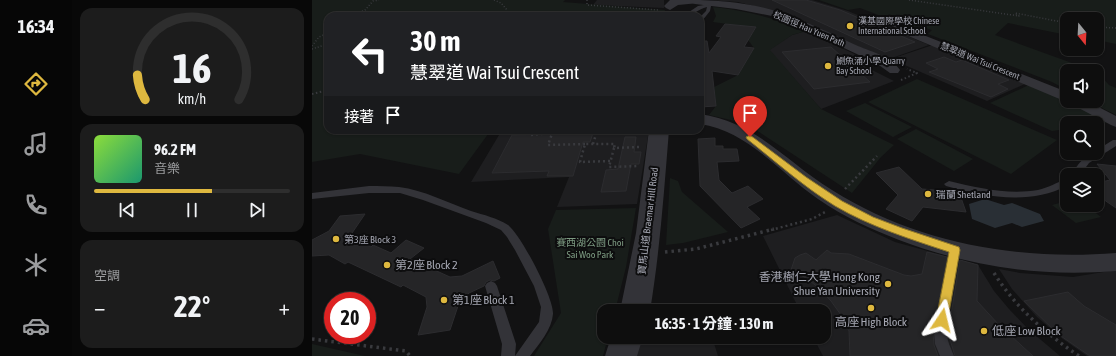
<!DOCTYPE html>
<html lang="zh-TW">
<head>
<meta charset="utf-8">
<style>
	:root { --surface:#0e0e0e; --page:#1c1c1c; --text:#f1f3f6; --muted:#9b9c9e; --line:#2e2e2e; --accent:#deb83f }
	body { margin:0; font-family:"Asap Condensed","Noto Sans TC",sans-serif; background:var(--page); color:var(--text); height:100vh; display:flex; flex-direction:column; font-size:15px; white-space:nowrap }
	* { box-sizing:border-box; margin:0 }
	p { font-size:13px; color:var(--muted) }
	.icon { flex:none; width:22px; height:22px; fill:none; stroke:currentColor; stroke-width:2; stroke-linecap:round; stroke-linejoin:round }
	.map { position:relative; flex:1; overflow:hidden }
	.panel { display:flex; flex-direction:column; gap:8px; padding:8px; background:#080808; width:240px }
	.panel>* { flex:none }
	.hud { position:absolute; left:12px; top:12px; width:380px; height:122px; border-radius:12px; box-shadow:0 1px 3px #0004,0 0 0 1px var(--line); background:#202124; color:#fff; overflow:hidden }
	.needle { width:26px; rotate:162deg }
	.fabs { position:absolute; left:748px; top:12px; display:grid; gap:8px }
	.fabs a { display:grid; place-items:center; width:44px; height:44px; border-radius:8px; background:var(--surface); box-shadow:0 1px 3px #0004,0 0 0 1px var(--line); font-size:20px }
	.speed { position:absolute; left:12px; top:292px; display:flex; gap:8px; font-size:20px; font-weight:700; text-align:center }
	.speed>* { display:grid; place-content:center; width:52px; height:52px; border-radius:50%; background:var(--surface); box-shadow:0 1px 3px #0004,0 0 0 1px var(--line); line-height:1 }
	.speed .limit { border:6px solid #d22; background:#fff; color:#111 }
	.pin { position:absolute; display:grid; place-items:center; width:34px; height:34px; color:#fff; margin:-41px -17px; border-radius:50% 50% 50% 0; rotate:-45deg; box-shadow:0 0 4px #0007 }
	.pin .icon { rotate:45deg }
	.me { position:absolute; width:44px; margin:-22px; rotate:10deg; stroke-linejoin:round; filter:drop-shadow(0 0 3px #0008) }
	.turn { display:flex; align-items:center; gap:14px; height:84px; padding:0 20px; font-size:18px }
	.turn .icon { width:52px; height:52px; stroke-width:2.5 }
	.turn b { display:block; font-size:28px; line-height:34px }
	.then { display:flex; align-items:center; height:38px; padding:0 20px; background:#0003; gap:8px; font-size:15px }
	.big { font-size:30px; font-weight:700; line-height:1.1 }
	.panel .tile { flex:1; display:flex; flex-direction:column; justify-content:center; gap:6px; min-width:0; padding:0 14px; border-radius:12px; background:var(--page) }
	.panel .dial { align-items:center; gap:0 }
	.dial svg { height:104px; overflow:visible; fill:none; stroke:var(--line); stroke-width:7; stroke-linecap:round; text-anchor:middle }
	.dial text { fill:var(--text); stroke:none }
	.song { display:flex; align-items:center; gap:12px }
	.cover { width:48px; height:48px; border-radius:6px; background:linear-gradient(135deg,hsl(90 70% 55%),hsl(160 70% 35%)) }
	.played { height:4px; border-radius:2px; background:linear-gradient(90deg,var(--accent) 60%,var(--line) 60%) }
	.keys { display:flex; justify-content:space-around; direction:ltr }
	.heat { display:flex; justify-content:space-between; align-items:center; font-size:22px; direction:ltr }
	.trip { position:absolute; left:285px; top:304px; width:234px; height:40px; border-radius:12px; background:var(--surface); box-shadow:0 1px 3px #0004,0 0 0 1px var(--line); font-weight:700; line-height:40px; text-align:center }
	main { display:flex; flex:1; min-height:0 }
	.tab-bar { display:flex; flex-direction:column; width:72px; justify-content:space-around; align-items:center; background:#060606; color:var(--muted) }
	.tab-bar .icon { width:28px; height:28px }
	.tab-bar .on { color:var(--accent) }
	.tab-bar b { font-size:18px; color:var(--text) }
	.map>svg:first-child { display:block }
	.built { fill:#1e1e20 }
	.green { fill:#181d1a }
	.water { fill:#292f35 }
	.building { fill:#252527; stroke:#2c2c2f }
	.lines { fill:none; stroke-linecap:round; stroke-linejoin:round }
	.path-far3 { stroke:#393a3e; stroke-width:1.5; stroke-dasharray:1 2; stroke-linecap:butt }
	.path-far2 { stroke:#393a3e; stroke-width:2; stroke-dasharray:1.5 2.5; stroke-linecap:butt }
	.path-far1 { stroke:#393a3e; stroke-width:2.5; stroke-dasharray:2 3; stroke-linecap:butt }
	.path { stroke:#393a3e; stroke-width:3.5; stroke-dasharray:2.5 4; stroke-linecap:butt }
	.service { fill:#333338; fill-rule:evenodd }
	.minor { fill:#333338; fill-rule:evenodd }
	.tertiary { fill:#333338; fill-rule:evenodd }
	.route { fill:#deb83f; stroke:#907829 }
	.poi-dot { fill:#deb83f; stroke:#0d0d0e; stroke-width:1.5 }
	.labels { text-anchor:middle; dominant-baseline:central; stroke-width:4; stroke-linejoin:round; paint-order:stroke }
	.far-poi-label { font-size:9px; fill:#a5a7b2; stroke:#0d0d0e; text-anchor:start }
	.far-street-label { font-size:9px; fill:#a5a7b2; stroke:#0d0d0e }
	.poi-label { font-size:10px; fill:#a5a7b2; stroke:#0d0d0e; text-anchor:start }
	.street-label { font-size:10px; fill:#a5a7b2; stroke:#0d0d0e }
	.park-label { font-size:10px; fill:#7d9b82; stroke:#0d0d0e }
	.near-poi-label { font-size:12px; fill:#a5a7b2; stroke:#0d0d0e; text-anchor:start }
</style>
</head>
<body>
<main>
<nav class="tab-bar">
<b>16:34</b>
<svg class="icon on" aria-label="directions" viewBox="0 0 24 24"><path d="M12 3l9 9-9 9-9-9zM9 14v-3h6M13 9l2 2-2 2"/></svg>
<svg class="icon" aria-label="music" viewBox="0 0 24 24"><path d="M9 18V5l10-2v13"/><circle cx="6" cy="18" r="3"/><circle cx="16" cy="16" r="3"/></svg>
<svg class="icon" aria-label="phone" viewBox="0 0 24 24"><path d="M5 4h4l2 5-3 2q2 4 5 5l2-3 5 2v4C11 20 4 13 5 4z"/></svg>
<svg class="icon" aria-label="climate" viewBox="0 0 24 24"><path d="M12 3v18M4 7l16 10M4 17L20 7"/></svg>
<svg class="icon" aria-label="car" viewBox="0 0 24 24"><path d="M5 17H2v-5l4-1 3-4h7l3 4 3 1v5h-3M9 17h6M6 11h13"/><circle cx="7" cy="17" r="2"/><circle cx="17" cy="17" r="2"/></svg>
</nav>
<section class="panel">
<div class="tile dial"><svg viewBox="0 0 100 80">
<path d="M14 69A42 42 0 1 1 86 69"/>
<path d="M14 69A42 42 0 0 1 8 50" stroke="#deb83f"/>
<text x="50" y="56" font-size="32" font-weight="700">16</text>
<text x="50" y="72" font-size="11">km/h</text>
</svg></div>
<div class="tile">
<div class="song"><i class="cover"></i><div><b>96.2 FM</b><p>音樂</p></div></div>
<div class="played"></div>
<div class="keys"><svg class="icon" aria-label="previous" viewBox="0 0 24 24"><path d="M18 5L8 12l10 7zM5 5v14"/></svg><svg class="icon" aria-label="pause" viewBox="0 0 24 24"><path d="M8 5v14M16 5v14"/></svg><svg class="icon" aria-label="next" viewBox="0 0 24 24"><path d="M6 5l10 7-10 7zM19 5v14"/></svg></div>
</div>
<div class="tile"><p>空調</p>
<div class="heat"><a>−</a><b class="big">22°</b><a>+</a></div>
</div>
</section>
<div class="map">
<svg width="804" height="356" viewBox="0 0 804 356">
	<rect width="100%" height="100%" fill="#121213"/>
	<g class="built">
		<path d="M285,0H352V8L281,5Z"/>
		<path d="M395,0H500L536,11L617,45L577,59L558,52L483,17L426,2Z"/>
		<path d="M494,31L559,62L560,70L582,81L509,109L457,50L480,35Z"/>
		<path d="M621,45L715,83L675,101L579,59Z"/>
		<path d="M190,130H337L325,204L245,207L257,177L159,182Z"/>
		<path d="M525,215L583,242L666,265L682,291L697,309L716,329L748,356H511L501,337H512V311H488L451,236Z"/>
		<path d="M687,269L708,273L761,277L804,270V356H775L751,339L725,317L700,289Z"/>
		<path d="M322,337H400L406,356H317Z"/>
	</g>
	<g class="green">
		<path d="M0,0H253L251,2L353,10L352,16H16V130H179L147,174L48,154L0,162Z"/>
		<path d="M507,0H804V44L785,40V19H755V35L696,23L683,35L782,71H755V90L740,82L616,34L620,30L608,26L598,27L548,8L536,10Z"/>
		<path d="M401,7C437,11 461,18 494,31L480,35L458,50L509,109L582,145L569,157L540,193L441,128L423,121L397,115L404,106L402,87L426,75L442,48L436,40L444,28L401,22L404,16Z"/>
		<path d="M785,72L797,85L804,88V115L776,101H785Z"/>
		<path d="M605,79L745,140L699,174L556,102Z"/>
		<path d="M719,84L755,99V101H758L798,122L785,124L755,123V129L740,131L678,103Z"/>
		<path d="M553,103L600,127L581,137L534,111Z"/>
		<path d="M604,129L661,159L642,171L585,139Z"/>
		<path d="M358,178L366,181L370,192L416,232L371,243L354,245Z"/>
		<path d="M755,201V205H773L789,217L764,223L740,205Z"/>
		<path d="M324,208L314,267L303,311H292V337H296L291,356H222L249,313L236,229L244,210Z"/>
		<path d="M0,344L53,356H0Z"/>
	</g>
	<path class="water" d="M673,199L692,205L700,203L728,214L732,221L710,227L700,223L683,228L660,219L657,204Z"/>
	<g class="building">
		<path d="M460,0H494L528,10L603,42L573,52Z"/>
		<path d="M413,24L444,27L432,47L442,48L426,75L400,71L404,106L388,107V41H395L397,53L409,37L404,36Z"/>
		<path d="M519,47L558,82L502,89L470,52Z"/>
		<path d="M632,57L644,62L650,60L697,80L686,84L696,89L679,97L617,72L626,69L614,63Z"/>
		<path d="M268,130H282L278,142H271L261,176H235L237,171L180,173L200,135L267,134Z"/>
		<path d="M313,137H324L322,152H329L327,164H319L314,191L289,192L294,170L306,169Z"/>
		<path d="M403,138V146H411V149H425L427,161L405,162L407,180L420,193L436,186L451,199L435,207L448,219L429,228L388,186L386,139Z"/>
		<path d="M785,164L804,166V208L785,195V183L798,180Z"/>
		<path d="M587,167L610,189L647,192L654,212L611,207L600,221L574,209L586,195L564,173Z"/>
		<path d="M53,214L38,236L59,247L61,245L79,253L94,240L112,248L98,259L138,277L150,276L181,261L188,278L182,281L178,280L174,282L172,286L157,293L147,303L138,330L106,335L115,307L114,297L91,285L89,287L36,262L33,264L17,255L0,256V240L17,231L28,216Z"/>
		<path d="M515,250L519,253L537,254L592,275L599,276L610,274L615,252L635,257L621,333L622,345L626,356H538L537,331L529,315L519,301L507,288L494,278L479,270L483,258L488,255L494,253L504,260Z"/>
		<path d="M648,260L666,265L665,301L687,325L721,356H643L636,333Z"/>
		<path d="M756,292L772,306L804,325V356H778L746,334L712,301Z"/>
	</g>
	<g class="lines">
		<g class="path-far3">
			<path d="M182,0L189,3L195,10V16"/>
			<path d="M275,0V5L347,10"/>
			<path d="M597,0L707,16L703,13L755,23"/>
			<path d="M39,16L53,10L61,1L67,0"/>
			<path d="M785,27L804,28"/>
			<path d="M0,46L7,37L16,33"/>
			<path d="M0,49L16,44"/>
		</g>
		<g class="path-far2">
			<path d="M589,80L605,73L595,69"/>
			<path d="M0,94L16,90"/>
			<path d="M241,132L242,130"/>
			<path d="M284,132L285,130"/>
		</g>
		<g class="path-far1">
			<path d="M241,131L236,145L273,144"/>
			<path d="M219,135L240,133"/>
			<path d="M750,138L755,137"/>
			<path d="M281,144L285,131"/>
			<path d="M327,147L302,148L297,167L327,166"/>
			<path d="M298,161L268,162L273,144H303L302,148"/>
			<path d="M533,189L565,156"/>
			<path d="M459,230L500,219L513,212"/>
		</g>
		<g class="path">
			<path d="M353,252L384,249L462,229"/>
			<path d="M682,273C704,308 733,333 767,356"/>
			<path d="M0,339L94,351L98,356"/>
		</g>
		<g class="service">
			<path d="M404,3H406V5L399,6L398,11L390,21L388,22V17L394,11L395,7C386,9 381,16 371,16L386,6Z"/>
			<path d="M801,140H804V146L777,163L768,175H759C765,166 773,153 785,153V150Z"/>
			<path d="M755,179V186C716,205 674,197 634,186L632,184L637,181C666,188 696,195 726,190C736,188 745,182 755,179Z"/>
			<path d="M57,186C67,186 77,186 87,187C112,190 136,203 159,211C172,215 185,218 196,225C209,235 242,298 241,314C240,329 227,344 218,356H203L227,322L229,307L222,286L203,250L195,237L189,230L174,223L111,200L88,193H57L0,199V193Z"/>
			<path d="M643,245L647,246L648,249L634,333L637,344L642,356H628L623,344L622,333L638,249L639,246Z"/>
			<path d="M179,281L183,283L185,286L204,344L203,356H189L190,344L173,286L175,283Z"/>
		</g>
		<g class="minor">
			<path d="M379,0C408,0 439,3 467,12C494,21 520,34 546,46C560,52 580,57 588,70L586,73H578L564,63L485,26L460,16L424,9L383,4L380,3Z"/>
			<path d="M581,23L755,92L756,101L750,100L577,28L576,26L577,24Z"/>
			<path d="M757,101H775L804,116V127L799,125L759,104Z"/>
			<path d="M388,114C446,123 473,161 520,190C604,243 706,261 804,253V271C728,277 659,267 587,240C559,229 532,217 506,199C468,173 436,131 388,124Z"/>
		</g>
		<g class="tertiary">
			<path d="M358,0H388L389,1L387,3L366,5L358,10L354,8L352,6Z"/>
			<path d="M337,130H357C352,192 348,250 338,311H308L324,233Z"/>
			<path d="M299,337H331L325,356H293Z"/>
		</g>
	</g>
	<path class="route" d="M438,135L494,177L530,201L561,217L590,228L647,247L648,250L635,324L630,325L626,324L624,320L637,252C598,239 559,227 523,206C492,187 464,162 435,139L434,137Z"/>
	<g class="poi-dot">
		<circle cx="538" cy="26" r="4"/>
		<circle cx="516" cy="66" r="4"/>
		<circle cx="616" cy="194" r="4"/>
		<circle cx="24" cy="239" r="4"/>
		<circle cx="75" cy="265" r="4"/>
		<circle cx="576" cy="284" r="4"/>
		<circle cx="132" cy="300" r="4"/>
		<circle cx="559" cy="308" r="4"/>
		<circle cx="672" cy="331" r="4"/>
	</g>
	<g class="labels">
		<g class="far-poi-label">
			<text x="546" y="21">漢基國際學校 Chinese<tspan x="546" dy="10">International School</tspan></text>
			<text x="524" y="61">鰂魚涌小學 Quarry<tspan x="524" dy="10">Bay School</tspan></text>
		</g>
		<g class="far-street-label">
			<text transform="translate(497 29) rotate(23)">校園徑 Hau Yuen Path</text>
			<text transform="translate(668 61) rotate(22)">慧翠道 Wai Tsui Crescent</text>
		</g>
		<g class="poi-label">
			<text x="624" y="194">瑞蘭 Shetland</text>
			<text x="32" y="239">第3座 Block 3</text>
		</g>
		<g class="street-label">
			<text transform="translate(336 221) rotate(-83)">寶馬山道 Braemar Hill Road</text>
		</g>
		<g class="park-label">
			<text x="278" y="242">賽西湖公園 Choi<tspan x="278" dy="12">Sai Woo Park</tspan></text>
		</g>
		<g class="near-poi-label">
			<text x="83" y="265">第2座 Block 2</text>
			<text x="568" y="277" text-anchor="end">香港樹仁大學 Hong Kong<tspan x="568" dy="14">Shue Yan University</tspan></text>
			<text x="140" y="300">第1座 Block 1</text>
			<text x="559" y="322" text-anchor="middle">高座 High Block</text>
			<text x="680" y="331">低座 Low Block</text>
		</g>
	</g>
</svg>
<div class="fabs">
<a><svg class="needle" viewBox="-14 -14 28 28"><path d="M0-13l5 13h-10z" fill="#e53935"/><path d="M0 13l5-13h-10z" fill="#9b9c9e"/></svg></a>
<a><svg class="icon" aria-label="sound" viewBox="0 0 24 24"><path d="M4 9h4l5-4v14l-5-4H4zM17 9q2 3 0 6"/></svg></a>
<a><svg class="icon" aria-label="search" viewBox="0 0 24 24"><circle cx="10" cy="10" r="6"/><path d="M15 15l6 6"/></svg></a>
<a><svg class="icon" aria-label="layers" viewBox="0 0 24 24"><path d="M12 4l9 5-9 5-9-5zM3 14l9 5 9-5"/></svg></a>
</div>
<div class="speed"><div class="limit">20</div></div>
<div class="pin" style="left:438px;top:137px;background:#d93025"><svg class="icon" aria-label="arrive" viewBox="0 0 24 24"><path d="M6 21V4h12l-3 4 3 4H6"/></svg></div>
<svg class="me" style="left:630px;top:320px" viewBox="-20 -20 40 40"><path d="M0-17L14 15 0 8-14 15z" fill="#deb83f" stroke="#fff" stroke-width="4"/></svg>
<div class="trip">16:35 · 1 分鐘 · 130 m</div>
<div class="hud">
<div class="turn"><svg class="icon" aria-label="left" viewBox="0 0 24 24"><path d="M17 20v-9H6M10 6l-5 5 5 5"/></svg><div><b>30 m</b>慧翠道 Wai Tsui Crescent</div></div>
<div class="then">接著<svg class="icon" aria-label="arrive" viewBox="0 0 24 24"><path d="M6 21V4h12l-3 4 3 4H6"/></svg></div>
</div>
</div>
</main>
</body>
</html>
